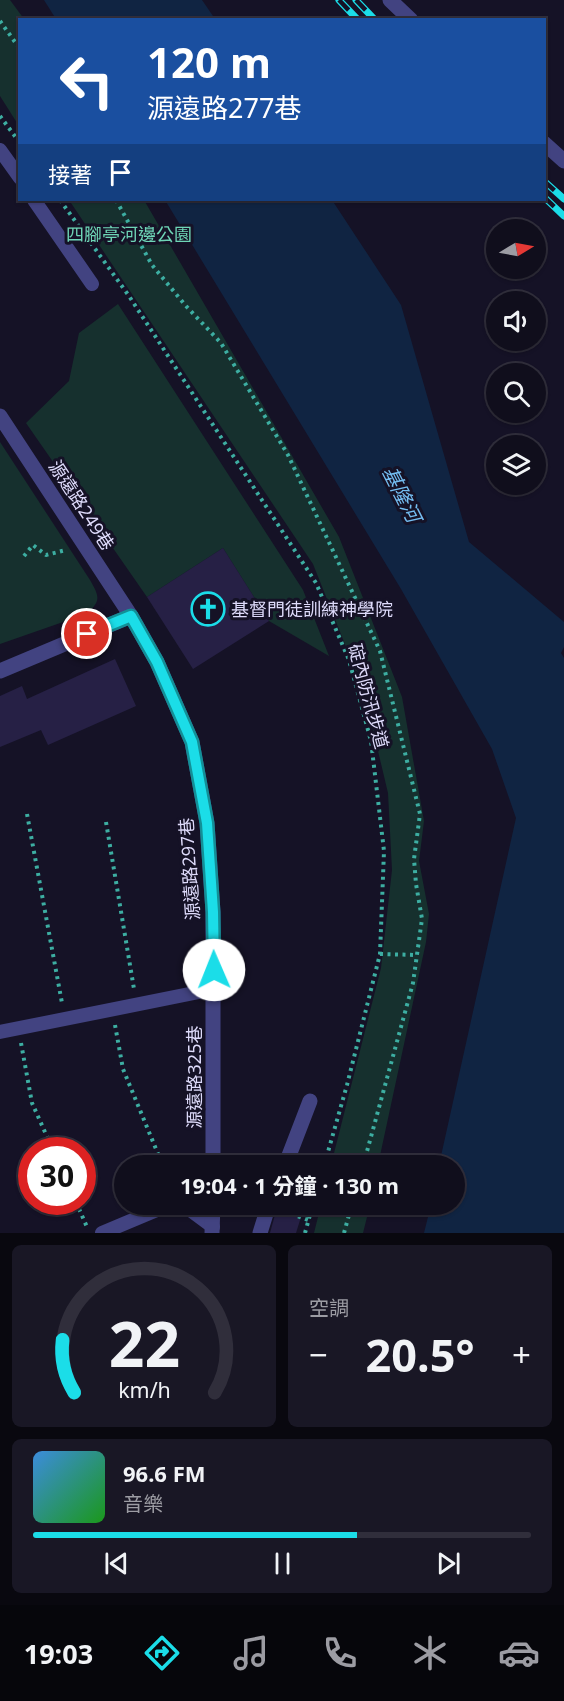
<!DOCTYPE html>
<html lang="zh-TW">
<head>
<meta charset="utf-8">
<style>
	:root { --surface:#100e1c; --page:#191725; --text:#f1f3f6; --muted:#9c9ca3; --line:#302e3b; --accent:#1bdde8 }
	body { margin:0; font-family:"Noto Sans","Noto Sans TC",sans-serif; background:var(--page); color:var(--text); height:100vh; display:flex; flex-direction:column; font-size:22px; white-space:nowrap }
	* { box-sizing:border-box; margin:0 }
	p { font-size:20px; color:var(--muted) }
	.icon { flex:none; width:33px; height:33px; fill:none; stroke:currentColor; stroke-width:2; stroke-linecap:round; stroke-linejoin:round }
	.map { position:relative; height:1233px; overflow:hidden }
	.side { display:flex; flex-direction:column; gap:12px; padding:12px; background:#09080f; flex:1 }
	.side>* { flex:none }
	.banner { position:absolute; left:18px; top:18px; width:528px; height:183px; border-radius:0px; box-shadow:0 2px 4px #0004,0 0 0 2px var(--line); background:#1a4fa0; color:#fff; overflow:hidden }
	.needle { width:39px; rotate:80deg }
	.buttons { position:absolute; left:486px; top:219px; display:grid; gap:12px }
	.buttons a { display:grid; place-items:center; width:60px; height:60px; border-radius:50%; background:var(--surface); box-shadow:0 2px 4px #0004,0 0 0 2px var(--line); font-size:30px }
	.speed { position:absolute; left:18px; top:1137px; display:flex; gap:12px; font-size:30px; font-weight:700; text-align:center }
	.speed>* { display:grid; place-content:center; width:78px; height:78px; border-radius:50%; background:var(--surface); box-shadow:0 2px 4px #0004,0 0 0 2px var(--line); line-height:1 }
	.speed .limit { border:9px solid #d22; background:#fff; color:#111 }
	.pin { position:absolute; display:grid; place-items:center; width:51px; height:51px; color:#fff; margin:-26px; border:3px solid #fff; border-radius:50%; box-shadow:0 2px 6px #0007 }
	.me { position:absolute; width:66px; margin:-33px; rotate:359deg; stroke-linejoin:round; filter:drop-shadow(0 0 4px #0008) }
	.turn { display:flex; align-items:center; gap:21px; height:126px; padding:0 30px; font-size:27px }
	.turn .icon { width:78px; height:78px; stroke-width:2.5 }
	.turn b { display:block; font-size:42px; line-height:51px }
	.then { display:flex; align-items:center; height:57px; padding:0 30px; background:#0003; gap:12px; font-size:22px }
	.big { font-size:45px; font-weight:700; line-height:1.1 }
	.side .card { flex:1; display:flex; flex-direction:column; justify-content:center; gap:9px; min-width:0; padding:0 21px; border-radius:9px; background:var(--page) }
	.side .dial { align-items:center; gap:0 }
	.dial svg { height:156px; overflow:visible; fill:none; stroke:var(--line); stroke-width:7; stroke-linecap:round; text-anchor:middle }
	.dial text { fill:var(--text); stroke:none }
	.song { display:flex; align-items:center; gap:18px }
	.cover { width:72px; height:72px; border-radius:9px; background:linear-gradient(135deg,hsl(210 70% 55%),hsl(120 70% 35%)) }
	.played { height:6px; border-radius:3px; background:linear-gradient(90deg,var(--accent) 65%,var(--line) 65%) }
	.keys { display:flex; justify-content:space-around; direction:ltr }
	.heat { display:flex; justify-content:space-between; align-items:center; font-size:33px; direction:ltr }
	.side .tiles { flex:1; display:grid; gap:12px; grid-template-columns:1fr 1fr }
	.card:last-child { grid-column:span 2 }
	.trip { position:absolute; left:114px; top:1155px; width:351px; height:60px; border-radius:30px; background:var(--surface); box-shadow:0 2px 4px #0004,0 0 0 2px var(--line); font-weight:700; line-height:60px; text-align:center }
	.menu { display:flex; height:96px; justify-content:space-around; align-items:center; background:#06060b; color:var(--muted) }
	.menu .icon { width:42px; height:42px }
	.menu .on { color:var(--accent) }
	.menu b { font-size:27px; color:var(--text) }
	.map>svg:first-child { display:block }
	.green { fill:#16302e }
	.water { fill:#102442 }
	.building { fill:#262045 }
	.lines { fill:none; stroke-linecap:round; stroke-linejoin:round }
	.path { stroke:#3daea2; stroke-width:4; stroke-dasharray:3 4.5; stroke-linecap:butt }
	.lane { stroke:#424381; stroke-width:14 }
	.street { stroke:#424381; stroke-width:15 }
	.rail-casing { stroke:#1bdde8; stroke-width:7 }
	.rail { stroke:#151226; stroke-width:4.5; stroke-dasharray:14; stroke-linecap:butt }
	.route-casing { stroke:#129097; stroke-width:15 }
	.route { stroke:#1bdde8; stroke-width:10 }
	.labels { text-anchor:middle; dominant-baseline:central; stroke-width:6; stroke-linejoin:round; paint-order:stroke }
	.park-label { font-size:18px; fill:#6ed5b6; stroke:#151226 }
	.street-label { font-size:18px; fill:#dedbfb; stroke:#151226 }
	.poi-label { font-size:18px; fill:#dedbfb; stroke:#151226; text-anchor:start }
	.water-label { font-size:20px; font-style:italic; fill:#74bdf1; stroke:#151226 }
</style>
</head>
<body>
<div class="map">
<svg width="564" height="1233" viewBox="0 0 564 1233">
	<rect width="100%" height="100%" fill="#151226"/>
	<g class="green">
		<path d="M0,0H10L24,19L20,20L19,126L0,96Z"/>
		<path d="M69,200H144L339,537L402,697L424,821L419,861L429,914L426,942L378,1165H331L381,968L392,870L388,793L364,692L313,564Z"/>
		<path d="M118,304L303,590L329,656L269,621L223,548L147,597L26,423L69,381L79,333Z"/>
		<path d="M0,442L90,580C99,596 102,601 86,614L0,644Z"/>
		<path d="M321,1205H370L363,1233H314Z"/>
	</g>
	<g class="water">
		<path d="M44,0H202L215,19H56Z"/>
		<path d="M165,200H332L401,305L469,542L564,622V647L561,653L564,658V1233H424L431,1205L454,1204V1166L439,1165L516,818L492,749L401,589Z"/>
	</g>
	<g class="building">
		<path d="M223,548L269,621L193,669L147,597Z"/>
		<path d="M115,659L136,706L48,745L41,730L0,747V696L22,686L27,699Z"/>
		<path d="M278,1204H305L296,1233H270Z"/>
	</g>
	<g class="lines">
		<g class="path">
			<path d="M0,21L20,49"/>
			<path d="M0,116L20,143"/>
			<path d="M60,200L129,296L316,583L349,660L371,741L384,851L380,954L347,1085L324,1166"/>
			<path d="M116,200L152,265L186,306L221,343L288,455L380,651L420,814L414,859L416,884L422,919L413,983L363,1166"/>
			<path d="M24,556L33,545L46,555L66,550"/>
			<path d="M27,814L62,1003"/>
			<path d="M106,822L134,989"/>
			<path d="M380,954L417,955"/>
			<path d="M115,1025L123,1069L163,1166"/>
			<path d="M21,1043L32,1103L53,1150"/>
			<path d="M76,1202L87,1227"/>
			<path d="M284,1211L308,1220"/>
			<path d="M305,1233L313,1204"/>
			<path d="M344,1233L352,1204"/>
		</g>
		<g class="lane">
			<path d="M0,150L20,178"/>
			<path d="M34,200L92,284"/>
			<path d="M0,1032L214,989"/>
			<path d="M182,1204L213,1227"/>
			<path d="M102,1233L171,1204"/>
		</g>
		<g class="street">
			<path d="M390,0L411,20"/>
			<path d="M544,143L564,161"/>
			<path d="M0,416L131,616L157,662L192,742L207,823L213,912V1166"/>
			<path d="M0,671L131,616"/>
			<path d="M285,1166L310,1101"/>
			<path d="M212,1233L213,1204"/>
			<path d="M260,1233L269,1204"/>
		</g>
		<g class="rail-casing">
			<g id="rail">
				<path d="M339,0L358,20"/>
				<path d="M356,0L375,20"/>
				<path d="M544,181L564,199"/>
				<path d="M544,197L564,216"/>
			</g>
		</g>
		<use href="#rail" class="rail"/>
	</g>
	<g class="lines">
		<g class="route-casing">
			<path id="route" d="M87,634L131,616L157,662L192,742L207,823L213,912L214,970"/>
		</g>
		<use href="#route" class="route"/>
	</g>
	<defs>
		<g id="church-ring" transform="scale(1.725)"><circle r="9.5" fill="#151226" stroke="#1bdde8" stroke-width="1.5"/><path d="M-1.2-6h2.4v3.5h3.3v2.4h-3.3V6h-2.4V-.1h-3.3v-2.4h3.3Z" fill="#1bdde8"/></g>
	</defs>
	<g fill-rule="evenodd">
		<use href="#church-ring" x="208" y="609"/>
	</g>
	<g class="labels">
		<g class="park-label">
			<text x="129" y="234">四腳亭河邊公園</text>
		</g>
		<g class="street-label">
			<text transform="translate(82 505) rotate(57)">源遠路249巷</text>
			<text transform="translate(369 696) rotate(75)">碇內防汛步道</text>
			<text transform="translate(189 869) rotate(-94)">源遠路297巷</text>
			<text transform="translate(194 1077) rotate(-90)">源遠路325巷</text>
		</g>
		<g class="poi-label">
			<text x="231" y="609">基督門徒訓練神學院</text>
		</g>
		<g class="water-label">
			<text transform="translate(402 494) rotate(63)">基隆河</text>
		</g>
	</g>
</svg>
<div class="buttons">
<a><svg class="needle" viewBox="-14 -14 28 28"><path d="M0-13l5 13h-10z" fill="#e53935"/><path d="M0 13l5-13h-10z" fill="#9c9ca3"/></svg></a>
<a><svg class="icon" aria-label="sound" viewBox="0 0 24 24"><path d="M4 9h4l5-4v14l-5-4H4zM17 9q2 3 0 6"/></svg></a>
<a><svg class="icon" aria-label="search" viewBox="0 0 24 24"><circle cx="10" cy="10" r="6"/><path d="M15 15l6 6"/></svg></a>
<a><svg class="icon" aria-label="layers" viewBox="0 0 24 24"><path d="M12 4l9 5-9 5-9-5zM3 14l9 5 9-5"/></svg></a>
</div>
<div class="speed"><div class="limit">30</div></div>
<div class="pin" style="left:87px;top:634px;background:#d93025"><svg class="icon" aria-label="arrive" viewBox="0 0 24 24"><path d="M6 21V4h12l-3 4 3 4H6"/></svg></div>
<svg class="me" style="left:214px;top:970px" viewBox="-20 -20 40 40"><circle r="19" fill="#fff"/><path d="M0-13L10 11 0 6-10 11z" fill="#1bdde8"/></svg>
<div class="trip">19:04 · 1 分鐘 · 130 m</div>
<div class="banner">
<div class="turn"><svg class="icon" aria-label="left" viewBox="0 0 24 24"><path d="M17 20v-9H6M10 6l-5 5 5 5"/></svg><div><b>120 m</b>源遠路277巷</div></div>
<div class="then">接著<svg class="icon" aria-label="arrive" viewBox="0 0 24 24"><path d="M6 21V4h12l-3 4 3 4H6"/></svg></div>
</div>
</div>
<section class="side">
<div class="tiles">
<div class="card dial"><svg viewBox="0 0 100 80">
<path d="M14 69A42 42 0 1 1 86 69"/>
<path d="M14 69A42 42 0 0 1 8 42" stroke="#1bdde8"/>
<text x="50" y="56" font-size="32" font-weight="700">22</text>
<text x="50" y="72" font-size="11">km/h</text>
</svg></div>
<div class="card"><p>空調</p>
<div class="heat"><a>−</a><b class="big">20.5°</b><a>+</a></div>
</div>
<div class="card">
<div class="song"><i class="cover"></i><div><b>96.6 FM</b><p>音樂</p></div></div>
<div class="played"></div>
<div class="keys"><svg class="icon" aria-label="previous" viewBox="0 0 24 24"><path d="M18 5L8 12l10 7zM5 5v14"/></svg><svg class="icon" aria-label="pause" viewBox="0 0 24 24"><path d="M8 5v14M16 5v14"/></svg><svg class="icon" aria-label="next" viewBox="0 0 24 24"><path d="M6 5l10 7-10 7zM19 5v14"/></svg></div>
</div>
</div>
</section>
<nav class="menu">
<b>19:03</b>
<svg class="icon on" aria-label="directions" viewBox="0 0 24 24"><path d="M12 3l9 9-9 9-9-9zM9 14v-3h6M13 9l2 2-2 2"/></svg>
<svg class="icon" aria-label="music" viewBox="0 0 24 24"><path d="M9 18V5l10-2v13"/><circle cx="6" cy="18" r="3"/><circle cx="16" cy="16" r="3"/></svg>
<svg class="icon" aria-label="phone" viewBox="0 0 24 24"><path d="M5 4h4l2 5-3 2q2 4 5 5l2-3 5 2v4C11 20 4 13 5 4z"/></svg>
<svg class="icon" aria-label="climate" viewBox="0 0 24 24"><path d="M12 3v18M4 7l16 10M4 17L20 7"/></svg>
<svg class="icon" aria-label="car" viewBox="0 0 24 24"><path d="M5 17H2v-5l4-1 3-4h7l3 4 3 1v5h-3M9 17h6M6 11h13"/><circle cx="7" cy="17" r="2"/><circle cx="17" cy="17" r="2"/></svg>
</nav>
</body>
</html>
